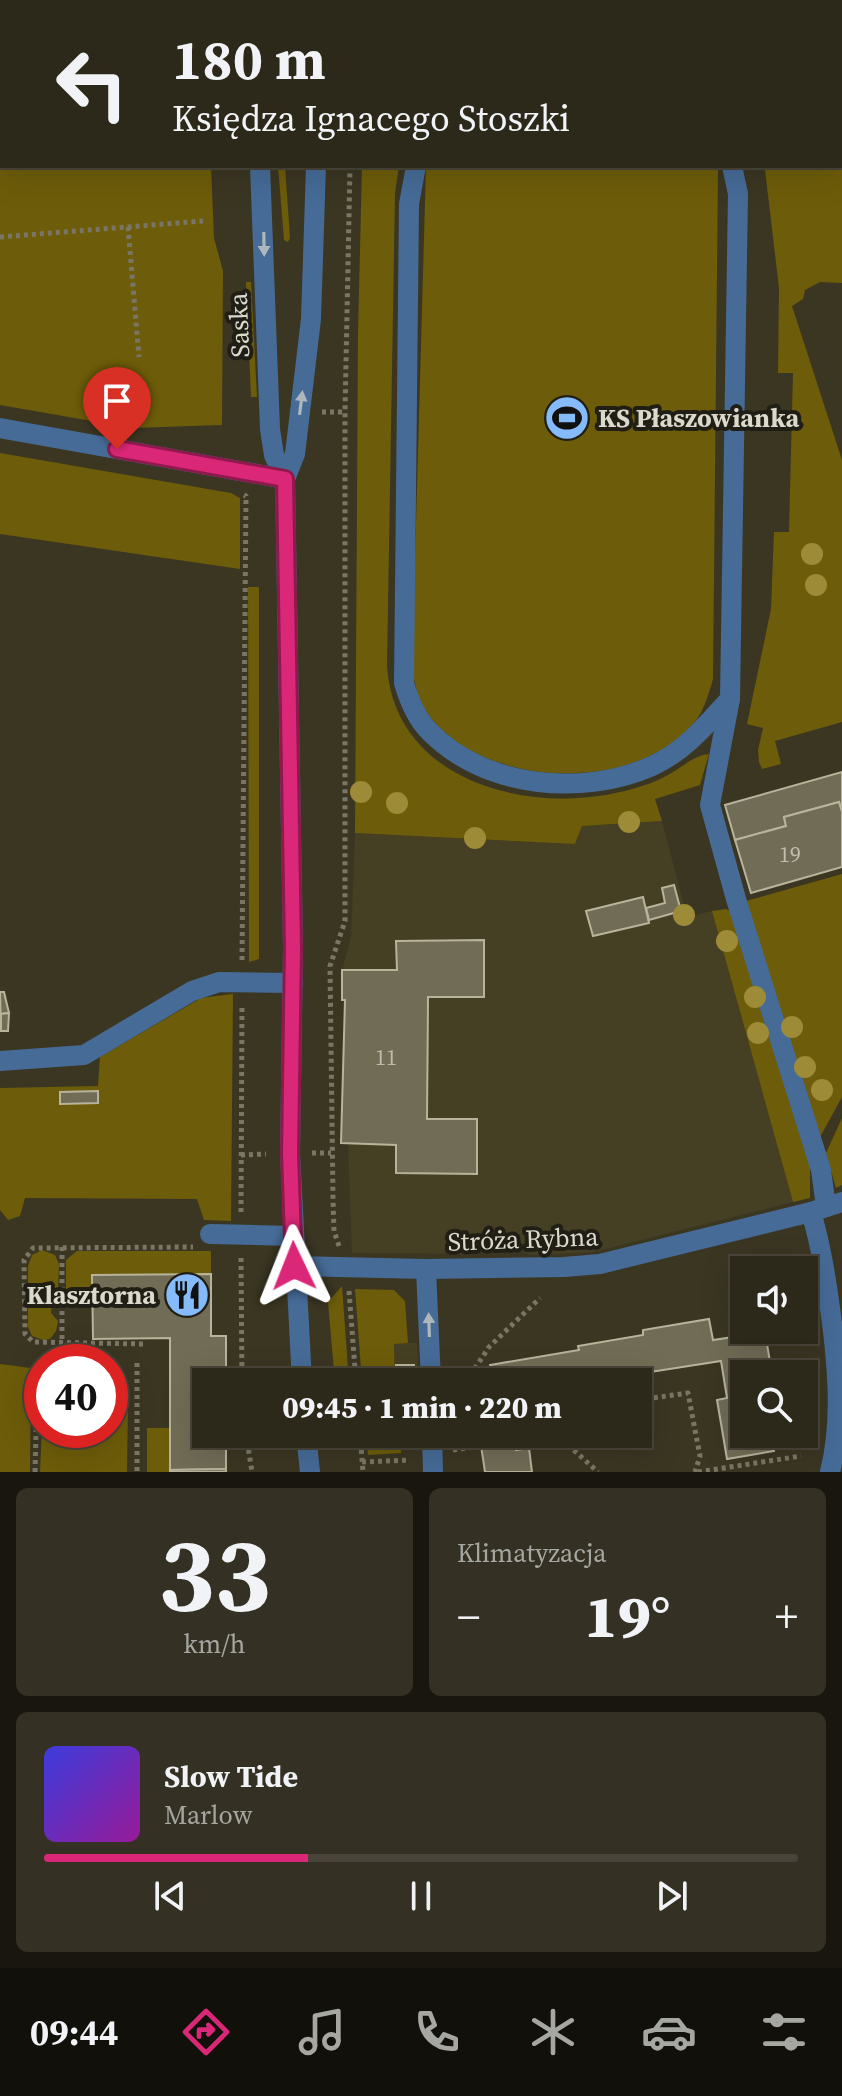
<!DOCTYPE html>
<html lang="pl">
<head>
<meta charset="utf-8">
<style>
	:root { --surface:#2c281a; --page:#343023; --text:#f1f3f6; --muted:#a6a6a2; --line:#484439; --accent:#db2777 }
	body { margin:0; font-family:"Source Serif 4",serif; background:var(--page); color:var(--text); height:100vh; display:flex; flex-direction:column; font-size:30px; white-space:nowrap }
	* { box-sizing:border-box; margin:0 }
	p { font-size:26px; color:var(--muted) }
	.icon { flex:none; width:44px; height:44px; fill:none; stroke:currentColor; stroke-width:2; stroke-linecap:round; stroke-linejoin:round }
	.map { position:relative; height:1472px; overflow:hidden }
	.sheet { display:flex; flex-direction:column; gap:16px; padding:16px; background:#18160e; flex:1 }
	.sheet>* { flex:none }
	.guide { position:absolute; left:0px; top:0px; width:842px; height:168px; box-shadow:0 8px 32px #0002,0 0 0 2px var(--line); background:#2c281a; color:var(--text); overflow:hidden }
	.buttons { position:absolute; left:730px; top:1256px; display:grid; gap:16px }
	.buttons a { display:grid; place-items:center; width:88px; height:88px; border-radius:0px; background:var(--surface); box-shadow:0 8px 32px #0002,0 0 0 2px var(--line); font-size:40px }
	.speed { position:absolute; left:24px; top:1344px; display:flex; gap:16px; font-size:40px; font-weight:700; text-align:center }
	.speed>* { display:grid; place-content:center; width:104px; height:104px; border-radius:50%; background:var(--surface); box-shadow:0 8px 32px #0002,0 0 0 2px var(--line); line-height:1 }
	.speed .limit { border:12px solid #d22; background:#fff; color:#111 }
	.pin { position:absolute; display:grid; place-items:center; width:68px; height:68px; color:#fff; margin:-82px -34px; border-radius:50% 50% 50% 0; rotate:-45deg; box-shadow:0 0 8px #0007 }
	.pin .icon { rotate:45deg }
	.me { position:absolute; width:88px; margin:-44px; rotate:358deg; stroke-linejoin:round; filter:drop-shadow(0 0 6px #0008) }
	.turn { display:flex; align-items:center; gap:28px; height:168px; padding:0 40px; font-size:36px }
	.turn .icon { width:104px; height:104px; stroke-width:2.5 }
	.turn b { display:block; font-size:56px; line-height:68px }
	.big { font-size:60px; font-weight:800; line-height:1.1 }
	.sheet .widget { flex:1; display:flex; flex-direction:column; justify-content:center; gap:12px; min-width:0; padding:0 28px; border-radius:12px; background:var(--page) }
	.sheet .dial { align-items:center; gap:0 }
	.dial b { font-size:104px; line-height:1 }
	.song { display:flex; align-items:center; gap:24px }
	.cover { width:96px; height:96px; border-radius:12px; background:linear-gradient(135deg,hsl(240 70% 55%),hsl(300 70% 35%)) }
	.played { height:8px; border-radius:4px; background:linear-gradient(90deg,var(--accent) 35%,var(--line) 35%) }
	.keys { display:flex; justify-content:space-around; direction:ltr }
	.heat { display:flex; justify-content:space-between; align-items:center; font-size:44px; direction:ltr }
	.sheet .tiles { flex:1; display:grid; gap:16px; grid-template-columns:1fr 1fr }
	.widget:last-child { grid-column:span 2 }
	.trip { position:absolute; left:192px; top:1368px; width:460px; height:80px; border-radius:0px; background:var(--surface); box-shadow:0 8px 32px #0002,0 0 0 2px var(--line); font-weight:800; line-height:80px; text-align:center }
	.dock { display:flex; height:128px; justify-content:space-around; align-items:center; background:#12100a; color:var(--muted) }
	.dock .icon { width:56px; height:56px }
	.dock .current { color:var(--accent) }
	.dock b { font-size:36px; color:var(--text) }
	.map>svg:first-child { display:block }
	.built { fill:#453f24 }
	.green { fill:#6d5c09 }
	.building { fill:#716c56; stroke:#b8b39b; stroke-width:2 }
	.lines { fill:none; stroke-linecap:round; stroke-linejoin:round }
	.path { stroke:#7a7665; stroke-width:5; stroke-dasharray:4 4; stroke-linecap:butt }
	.minor { stroke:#466b97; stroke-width:20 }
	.tree { fill:#9d8b37 }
	.oneway { fill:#aeb7bc }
	.route-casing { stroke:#8e194d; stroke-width:20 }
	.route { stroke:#db2777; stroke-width:14 }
	.labels { text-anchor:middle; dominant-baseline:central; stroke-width:8; stroke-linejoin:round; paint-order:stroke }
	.number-label { font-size:22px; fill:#c0bdae }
	.street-label { font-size:26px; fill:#dbd8cc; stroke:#201e15 }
	.poi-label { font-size:26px; font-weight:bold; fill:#dbd8cc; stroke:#201e15; text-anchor:start }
</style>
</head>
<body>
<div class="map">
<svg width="842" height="1472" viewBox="0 0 842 1472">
	<rect width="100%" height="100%" fill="#3b3622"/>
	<g class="built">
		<path d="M367,0H590V2H369Z"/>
		<path d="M662,821L687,917L712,911L793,1202L594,1252L530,1255L513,1247L507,1236H484L480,1246L467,1254L352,1253L348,1144L341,1143V1113L345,1000L342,970L351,938L355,833L575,844L582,826Z"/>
		<path d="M394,1343H417L419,1382H395Z"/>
	</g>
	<g class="green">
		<path d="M0,0H206V2H2V166H211L214,238L223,271L222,425L132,428L0,405Z"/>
		<path d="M590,0H842V283L820,282L805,290L803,299L792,306L842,460V722L775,741L781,764L762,769L759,762L758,750L763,728L747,724L771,609L774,532H789L793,373H778L779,288L765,170L762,166H840V2Z"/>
		<path d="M278,166H285L290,238L288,242L284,240Z"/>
		<path d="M362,166H399L395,193L387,666C395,785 536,817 632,789C643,786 655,782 666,776C682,768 692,756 709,754L700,785L655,799L662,821L582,826L575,844L355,833L358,333Z"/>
		<path d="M426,166H715L718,170L713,679C709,693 705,707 697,719C639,796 475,790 424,708C417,695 414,681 412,667Z"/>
		<path d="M246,282H251L257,397H251Z"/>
		<path d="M0,453L231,493L240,498V569L0,534Z"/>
		<path d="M248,587H259V959L249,962Z"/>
		<path d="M842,874V1097L819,1139L746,901Z"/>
		<path d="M726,909L732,912L810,1158V1198L793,1202L712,911Z"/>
		<path d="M233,994L231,1221L204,1220L197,1199L25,1198L20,1216L8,1220L0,1210V1088L98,1086L100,1057L201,998Z"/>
		<path d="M842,1118V1185L836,1188L826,1153Z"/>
		<path d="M42,1250L55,1255L59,1264L58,1293L52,1301L51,1313L58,1321L56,1331L50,1339L43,1340L32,1336L28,1327V1266L32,1255Z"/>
		<path d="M77,1251H211V1274L93,1275L92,1291H66V1260Z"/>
		<path d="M342,1286L349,1382H335L328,1302Z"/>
		<path d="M355,1289L394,1290L405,1301L408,1343L394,1344L395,1382H362Z"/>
		<path d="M0,1364L31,1368L30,1472H0Z"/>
		<path d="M110,1381L128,1402L127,1472H40L42,1428L110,1430Z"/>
		<rect x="147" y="1428" width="23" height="44"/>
		<path d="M366,1434H400L401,1453L368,1455Z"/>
	</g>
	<g class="building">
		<path d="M842,772V812L839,802L784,817L786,826L735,840L725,805Z"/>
		<path d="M839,802L842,812V867L751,893L735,840L786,826L784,817Z"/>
		<path d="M674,885L681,911L649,920L646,908L665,903L662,888Z"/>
		<path d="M643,897L649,923L593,936L586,911Z"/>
		<path d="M484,940V997H428V1000L427,1119H477V1174L396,1173V1145L341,1143L345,1000H342V970H397L396,941Z"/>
		<path d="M0,992H4L9,1013L1,1014V1031Z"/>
		<path d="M9,1013L8,1031H1V1014Z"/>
		<path d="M98,1091V1103L60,1104V1092Z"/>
		<path d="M211,1274V1336H226V1382H206V1434H226V1469L170,1470V1338L93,1339L92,1275Z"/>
		<path d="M709,1319L713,1340L765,1332L772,1374H744V1434H771L774,1451L727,1459L717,1400L727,1398L721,1361L650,1372L651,1377L623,1382H494L490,1365L579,1350L578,1346L643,1335V1330Z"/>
		<rect x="396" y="1365" width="18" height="17"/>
		<path d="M475,1434H514L516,1450L529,1448L532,1472H485L480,1439H475Z"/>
		<path d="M226,1469V1472H170V1470Z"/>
	</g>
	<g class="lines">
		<g class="path">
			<path d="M224,2V0"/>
			<path d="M356,2V0"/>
			<path d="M0,36H2"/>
			<path d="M128,227L139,357"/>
			<path d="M0,237L203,221"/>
			<path d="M322,412H345"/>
			<path d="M242,960L246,496L244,495"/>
			<path d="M312,1153H331"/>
			<path d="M241,1155L266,1154"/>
			<path d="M241,1212L242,1006"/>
			<path d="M339,1246L334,1231L333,1200L330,966L345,921V412L350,166"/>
			<path d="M62,1247V1342"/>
			<path d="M241,1258L242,1382"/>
			<path d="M349,1291L356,1382"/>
			<path d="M143,1344L33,1342L25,1334L24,1260L33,1248L193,1247"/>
			<path d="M137,1363V1472"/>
			<path d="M466,1382L489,1347L540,1298"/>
			<path d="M638,1400L688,1393L700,1456L695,1472"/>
			<path d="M246,1434L252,1472"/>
			<path d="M360,1434L363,1472"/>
			<path d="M556,1434L598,1472"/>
			<path d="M515,1441L556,1435"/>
			<path d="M453,1450L481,1446"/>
			<path d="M362,1462L409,1460"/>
			<path d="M35,1472L38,1360"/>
			<path d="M698,1472L801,1456"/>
		</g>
		<g class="minor">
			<path d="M257,0V2"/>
			<path d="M320,2V0"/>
			<path d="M260,166L270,429L274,455L285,479"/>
			<path d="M416,166L409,204L404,683C409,700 416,718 429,731C484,788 582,797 652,766C685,751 706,725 730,699L738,194L732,166"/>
			<path d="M0,428L285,479"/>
			<path d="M730,699L710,805L736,899L821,1170L826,1207"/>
			<path d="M0,1061L84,1055L192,991L219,982L293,983"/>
			<path d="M811,1212C822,1249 827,1285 832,1323C838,1373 842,1423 830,1472"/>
			<path d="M210,1234L293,1236"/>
			<path d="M294,1266L426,1269L564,1267L600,1264L811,1212L842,1202"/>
			<path d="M426,1269L431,1382"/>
			<path d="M302,1382L290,1154L293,948L285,479L295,454L311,319L316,166"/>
			<path d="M306,1434L310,1472"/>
			<path d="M432,1434L433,1472"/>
		</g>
	</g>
	<g class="tree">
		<circle cx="812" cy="554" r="11"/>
		<circle cx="816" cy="585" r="11"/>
		<circle cx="361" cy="792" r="11"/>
		<circle cx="397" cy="803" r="11"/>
		<circle cx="629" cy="822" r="11"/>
		<circle cx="475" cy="838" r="11"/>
		<circle cx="684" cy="915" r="11"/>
		<circle cx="727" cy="941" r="11"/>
		<circle cx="755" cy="997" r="11"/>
		<circle cx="792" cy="1027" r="11"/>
		<circle cx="758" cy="1033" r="11"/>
		<circle cx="805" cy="1067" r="11"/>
		<circle cx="822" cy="1090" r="11"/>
	</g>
	<defs><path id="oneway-solid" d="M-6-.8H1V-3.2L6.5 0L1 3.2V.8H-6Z" transform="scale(2)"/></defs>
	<g class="oneway">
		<use href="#oneway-solid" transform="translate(264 244) rotate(89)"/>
		<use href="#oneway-solid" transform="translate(301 403) rotate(-83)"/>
		<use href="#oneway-solid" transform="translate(429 1325) rotate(-92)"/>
	</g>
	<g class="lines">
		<g class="route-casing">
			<path id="route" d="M117,449L285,479L293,948L290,1154L294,1266"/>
		</g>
		<use href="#route" class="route"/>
	</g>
	<defs>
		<g id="stadium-disc" transform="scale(2.3)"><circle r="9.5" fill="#86bbfb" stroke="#201e15"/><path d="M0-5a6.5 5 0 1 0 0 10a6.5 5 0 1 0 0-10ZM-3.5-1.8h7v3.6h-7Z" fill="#111"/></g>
		<g id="restaurant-disc" transform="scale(2.3)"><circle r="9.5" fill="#86bbfb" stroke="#201e15"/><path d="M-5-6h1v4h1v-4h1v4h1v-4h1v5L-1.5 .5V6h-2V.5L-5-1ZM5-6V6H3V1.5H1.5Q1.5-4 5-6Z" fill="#111"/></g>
	</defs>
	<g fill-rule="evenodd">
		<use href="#stadium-disc" x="567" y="418"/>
		<use href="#restaurant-disc" x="187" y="1295"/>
	</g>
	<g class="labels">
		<g class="number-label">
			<text x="790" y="854">19</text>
			<text x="386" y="1057">11</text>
		</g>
		<g class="street-label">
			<text transform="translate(239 325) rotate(-92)">Saska</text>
			<text transform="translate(523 1239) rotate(-2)">Stróża Rybna</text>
		</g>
		<g class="poi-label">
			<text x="598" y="418">KS Płaszowianka</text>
			<text x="156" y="1295" text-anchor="end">Klasztorna</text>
		</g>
	</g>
</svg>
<div class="buttons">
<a><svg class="icon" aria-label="sound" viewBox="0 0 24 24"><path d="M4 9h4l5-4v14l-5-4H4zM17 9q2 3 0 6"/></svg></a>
<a><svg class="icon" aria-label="search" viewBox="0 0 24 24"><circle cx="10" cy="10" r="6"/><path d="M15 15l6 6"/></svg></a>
</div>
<div class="speed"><div class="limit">40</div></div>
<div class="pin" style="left:117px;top:449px;background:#d93025"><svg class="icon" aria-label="arrive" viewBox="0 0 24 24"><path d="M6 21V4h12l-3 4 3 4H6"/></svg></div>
<svg class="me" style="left:294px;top:1266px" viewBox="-20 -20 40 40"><path d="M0-17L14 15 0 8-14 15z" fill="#db2777" stroke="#fff" stroke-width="4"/></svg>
<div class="trip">09:45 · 1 min · 220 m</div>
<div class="guide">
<div class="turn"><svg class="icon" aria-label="left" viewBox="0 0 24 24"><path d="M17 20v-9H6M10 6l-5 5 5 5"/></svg><div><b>180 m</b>Księdza Ignacego Stoszki</div></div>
</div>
</div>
<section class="sheet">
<div class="tiles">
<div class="widget dial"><b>33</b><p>km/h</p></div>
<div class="widget"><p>Klimatyzacja</p>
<div class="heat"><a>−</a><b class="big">19°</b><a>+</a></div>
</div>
<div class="widget">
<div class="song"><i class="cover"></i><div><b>Slow Tide</b><p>Marlow</p></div></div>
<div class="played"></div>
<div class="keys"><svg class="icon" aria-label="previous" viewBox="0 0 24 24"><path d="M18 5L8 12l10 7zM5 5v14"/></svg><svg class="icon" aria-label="pause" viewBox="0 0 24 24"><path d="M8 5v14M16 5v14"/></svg><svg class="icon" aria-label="next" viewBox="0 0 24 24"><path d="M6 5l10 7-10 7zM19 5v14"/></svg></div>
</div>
</div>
</section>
<nav class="dock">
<b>09:44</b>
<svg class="icon current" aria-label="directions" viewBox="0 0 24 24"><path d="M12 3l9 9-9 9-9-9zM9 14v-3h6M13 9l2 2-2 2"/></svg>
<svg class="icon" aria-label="music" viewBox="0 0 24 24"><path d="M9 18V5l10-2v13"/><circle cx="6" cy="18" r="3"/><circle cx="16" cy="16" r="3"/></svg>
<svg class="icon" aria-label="phone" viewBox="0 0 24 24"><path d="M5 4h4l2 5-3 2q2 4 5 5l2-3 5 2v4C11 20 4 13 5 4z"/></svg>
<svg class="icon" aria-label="climate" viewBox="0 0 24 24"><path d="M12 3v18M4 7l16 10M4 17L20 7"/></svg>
<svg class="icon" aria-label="car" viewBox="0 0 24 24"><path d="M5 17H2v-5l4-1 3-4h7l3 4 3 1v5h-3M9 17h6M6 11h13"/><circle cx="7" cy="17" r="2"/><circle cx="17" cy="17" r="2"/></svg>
<svg class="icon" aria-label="filters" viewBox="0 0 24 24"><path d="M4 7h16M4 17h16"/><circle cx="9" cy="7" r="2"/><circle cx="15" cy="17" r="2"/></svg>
</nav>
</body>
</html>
